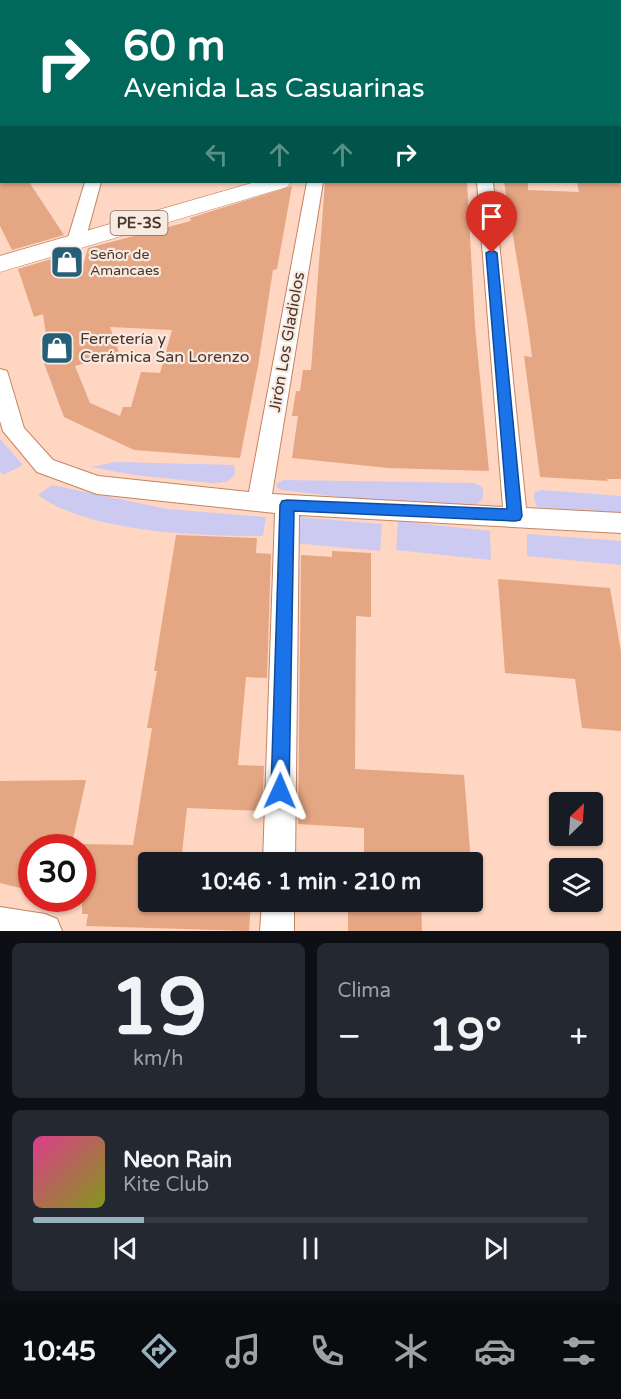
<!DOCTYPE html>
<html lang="es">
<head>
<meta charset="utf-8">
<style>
	:root { --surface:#171b24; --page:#242831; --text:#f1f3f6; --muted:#9ea1a6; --line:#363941; --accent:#96b1bd }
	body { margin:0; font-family:"Varela Round",sans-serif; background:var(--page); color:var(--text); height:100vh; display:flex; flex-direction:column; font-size:22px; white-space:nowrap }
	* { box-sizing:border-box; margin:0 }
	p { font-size:20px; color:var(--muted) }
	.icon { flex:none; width:33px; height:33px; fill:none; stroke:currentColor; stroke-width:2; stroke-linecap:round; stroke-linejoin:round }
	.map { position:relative; height:931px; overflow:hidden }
	.details { display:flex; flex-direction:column; gap:12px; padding:12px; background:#0d0f14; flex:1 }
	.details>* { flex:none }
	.guide { position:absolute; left:0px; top:0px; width:621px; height:183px; box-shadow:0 2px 4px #0004; background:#00695c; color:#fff; overflow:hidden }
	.needle { width:39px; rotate:25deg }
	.tools { position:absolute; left:549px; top:792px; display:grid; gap:12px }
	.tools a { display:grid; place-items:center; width:54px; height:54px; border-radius:6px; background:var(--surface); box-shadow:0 2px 4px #0004; font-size:30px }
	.speed { position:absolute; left:18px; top:834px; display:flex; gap:12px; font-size:30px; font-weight:700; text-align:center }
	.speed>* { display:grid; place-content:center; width:78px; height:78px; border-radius:50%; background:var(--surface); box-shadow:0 2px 4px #0004; line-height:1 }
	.speed .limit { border:9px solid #d22; background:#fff; color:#111 }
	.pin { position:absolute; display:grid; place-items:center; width:51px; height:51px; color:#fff; margin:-62px -26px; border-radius:50% 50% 50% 0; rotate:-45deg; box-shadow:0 0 6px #0007 }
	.pin .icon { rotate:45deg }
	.me { position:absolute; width:66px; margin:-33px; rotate:1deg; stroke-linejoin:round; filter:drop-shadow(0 0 4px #0008) }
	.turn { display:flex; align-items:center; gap:21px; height:126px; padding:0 24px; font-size:27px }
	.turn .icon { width:78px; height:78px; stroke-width:2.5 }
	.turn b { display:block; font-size:42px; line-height:51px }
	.lanes { display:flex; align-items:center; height:57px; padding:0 24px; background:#0003; justify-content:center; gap:30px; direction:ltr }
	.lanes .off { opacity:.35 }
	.big { font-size:45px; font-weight:700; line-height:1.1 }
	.details .widget { flex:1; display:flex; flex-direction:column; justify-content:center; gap:9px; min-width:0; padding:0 21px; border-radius:9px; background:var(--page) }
	.details .dial { align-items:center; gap:0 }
	.dial b { font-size:78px; line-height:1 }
	.song { display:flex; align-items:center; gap:18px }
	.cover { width:72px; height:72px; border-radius:9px; background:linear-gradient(135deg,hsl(330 70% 55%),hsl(70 70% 35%)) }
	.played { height:6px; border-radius:3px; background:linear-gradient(90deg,var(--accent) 20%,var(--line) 20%) }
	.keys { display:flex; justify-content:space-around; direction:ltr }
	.heat { display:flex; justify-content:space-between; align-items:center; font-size:33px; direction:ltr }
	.details .tiles { flex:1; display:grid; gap:12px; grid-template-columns:1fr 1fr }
	.widget:last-child { grid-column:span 2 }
	.trip { position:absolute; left:138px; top:852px; width:345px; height:60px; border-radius:6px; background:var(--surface); box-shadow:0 2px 4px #0004; font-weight:700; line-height:60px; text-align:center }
	.menu { display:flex; height:96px; justify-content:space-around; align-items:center; background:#090b0e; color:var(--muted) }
	.menu .icon { width:42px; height:42px }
	.menu .active { color:var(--accent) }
	.menu b { font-size:27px; color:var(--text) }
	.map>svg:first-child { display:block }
	.green { fill:#cdcaf1 }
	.building { fill:#e5a684; fill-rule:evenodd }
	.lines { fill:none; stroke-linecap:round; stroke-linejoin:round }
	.minor-casing { stroke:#c28564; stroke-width:2 }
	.trunk-casing { stroke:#c28564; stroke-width:1 }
	.minor { fill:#fff; fill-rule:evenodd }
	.trunk { fill:#fff; fill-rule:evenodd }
	.route { fill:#1a73e8; stroke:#114b97; stroke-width:1.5 }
	.labels { text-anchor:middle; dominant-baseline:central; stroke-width:4.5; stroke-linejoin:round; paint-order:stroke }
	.far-poi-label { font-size:14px; fill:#503628; stroke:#f7eae2; text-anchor:start }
	.shield { fill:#f7eae2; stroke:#826c60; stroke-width:1.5 }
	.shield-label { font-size:15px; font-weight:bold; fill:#503628 }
	.poi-label { font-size:16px; fill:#503628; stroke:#f7eae2; text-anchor:start }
	.street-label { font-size:16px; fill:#503628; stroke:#f7eae2 }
</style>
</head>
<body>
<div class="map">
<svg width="621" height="931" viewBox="0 0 621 931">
	<rect width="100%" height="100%" fill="#fed6c1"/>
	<g class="green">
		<path d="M0,439L23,465L3,475L0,471Z"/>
		<path d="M116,462L234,465L235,475L226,482L212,483L134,475L91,467Z"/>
		<path d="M284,480L474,483L482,487C485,496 483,500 475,505L367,500L282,490L277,488L276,484Z"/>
		<path d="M52,485L167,509L266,517L263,536C201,536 89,533 38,495Z"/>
		<path d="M542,490L621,496V513L537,507L534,498V493Z"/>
		<path d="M297,517L382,524L380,551L293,543Z"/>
		<path d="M398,521L490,531L491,560L396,550Z"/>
		<path d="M527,534L621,541V565L527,556Z"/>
	</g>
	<g class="building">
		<path d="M0,182H29L64,235L12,250L0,226Z"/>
		<path d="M325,182H467L475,326L489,471L388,468L292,458L298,416H292L296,391H300L303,370H311Z"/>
		<path d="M504,182H528V190L579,192L577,182H621V479H607L608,481L540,477L524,356L532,357L528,326Z"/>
		<path d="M292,186L277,269L273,270L258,366L240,458L134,450L64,417L44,363L50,361L43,314L34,317L18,269L75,252L83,266L88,248L191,221L190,218ZM110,327L172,330L160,373L141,372L131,407H123L120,416L90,403L75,366L119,353Z"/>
		<path d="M176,535L257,538L256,553L271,554L267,678L246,677L238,765L264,766L262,811L187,808L181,862H148V902H251L249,931L86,926L88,914H82V844L133,845L152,728H147L157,671H154Z"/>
		<path d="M332,551L371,553V617L356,616L355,769L464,775L471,862H364V828L298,824L301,555L332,557Z"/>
		<path d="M498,579L610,588L621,652V731L582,728L575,679L505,673Z"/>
		<path d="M86,780L71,848H32V891L0,883V781Z"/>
		<path d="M348,902H421L422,931H348Z"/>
	</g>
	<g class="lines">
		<g class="minor-casing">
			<g id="minor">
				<rect x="133" y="0" width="12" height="2"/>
				<path d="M404,0H416L417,2H405Z"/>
				<rect x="620" y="35" width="1" height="8"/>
				<rect x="0" y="57" width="2" height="8"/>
				<path d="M2,155V165L0,166V156Z"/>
				<path d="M85,182H101L85,241L82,245H70L67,241Z"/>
				<path d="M307,182H323L272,494L503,507L477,182H493L526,508L621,513V533L299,515L295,862H263L275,513L97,494L37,472L3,431L0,421V369L7,371L24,428L53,460L98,476L249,492Z"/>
				<path d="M262,902H294V931H260Z"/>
				<path d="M0,907L45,914L57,919L62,931H0Z"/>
			</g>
		</g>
		<g class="trunk-casing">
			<g id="trunk">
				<path d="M621,124V138H620V125Z"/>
				<path d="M255,182H291L287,187L0,272V256Z"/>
			</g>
		</g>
		<use href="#minor" class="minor"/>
		<use href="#trunk" class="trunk"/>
	</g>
	<path class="route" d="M492,250L497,253L522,516L520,520L515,521L294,511L289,791L287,798L280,800L274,798L271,791L280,505L282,501L287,500L507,509L486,253Z"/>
	<defs>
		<g id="shop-square" transform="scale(1.725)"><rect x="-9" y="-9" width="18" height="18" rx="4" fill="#266078" stroke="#f7eae2"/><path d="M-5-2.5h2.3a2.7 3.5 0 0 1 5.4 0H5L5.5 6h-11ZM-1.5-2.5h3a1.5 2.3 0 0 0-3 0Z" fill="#fff"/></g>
	</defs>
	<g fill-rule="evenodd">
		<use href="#shop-square" x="67" y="262"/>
		<use href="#shop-square" x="57" y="348"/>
	</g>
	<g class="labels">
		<g class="far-poi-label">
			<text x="90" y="254">Señor de<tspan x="90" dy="16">Amancaes</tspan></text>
		</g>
		<rect class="shield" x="110.5" y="211" width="57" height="24" rx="4.5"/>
		<g class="shield-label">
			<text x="139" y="223">PE-3S</text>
		</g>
		<g class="poi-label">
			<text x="80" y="339">Ferretería y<tspan x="80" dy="18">Cerámica San Lorenzo</tspan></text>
		</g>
		<g class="street-label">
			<text transform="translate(287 342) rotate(-80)">Jirón Los Gladiolos</text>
		</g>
	</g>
</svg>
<div class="tools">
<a><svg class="needle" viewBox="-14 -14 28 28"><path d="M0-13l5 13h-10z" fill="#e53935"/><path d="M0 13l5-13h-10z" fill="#9ea1a6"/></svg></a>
<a><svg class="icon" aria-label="layers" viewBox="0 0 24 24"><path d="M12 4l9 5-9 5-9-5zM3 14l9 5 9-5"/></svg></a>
</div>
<div class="speed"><div class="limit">30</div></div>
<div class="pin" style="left:492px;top:253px;background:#d93025"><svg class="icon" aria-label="arrive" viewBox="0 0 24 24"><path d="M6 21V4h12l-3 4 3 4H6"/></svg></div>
<svg class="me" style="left:280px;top:791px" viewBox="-20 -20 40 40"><path d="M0-17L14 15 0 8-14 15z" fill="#1a73e8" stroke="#fff" stroke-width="4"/></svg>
<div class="trip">10:46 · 1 min · 210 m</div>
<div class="guide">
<div class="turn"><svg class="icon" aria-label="right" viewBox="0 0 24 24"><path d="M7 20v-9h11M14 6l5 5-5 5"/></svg><div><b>60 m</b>Avenida Las Casuarinas</div></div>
<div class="lanes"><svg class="icon off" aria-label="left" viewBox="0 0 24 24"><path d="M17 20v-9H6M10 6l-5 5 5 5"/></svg><svg class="icon off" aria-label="ahead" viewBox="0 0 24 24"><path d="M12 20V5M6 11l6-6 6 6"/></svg><svg class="icon off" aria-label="ahead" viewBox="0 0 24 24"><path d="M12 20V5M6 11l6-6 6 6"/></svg><svg class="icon" aria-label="right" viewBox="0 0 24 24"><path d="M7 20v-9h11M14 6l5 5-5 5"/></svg></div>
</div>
</div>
<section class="details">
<div class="tiles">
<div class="widget dial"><b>19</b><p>km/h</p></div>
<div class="widget"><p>Clima</p>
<div class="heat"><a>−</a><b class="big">19°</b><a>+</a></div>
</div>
<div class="widget">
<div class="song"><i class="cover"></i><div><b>Neon Rain</b><p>Kite Club</p></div></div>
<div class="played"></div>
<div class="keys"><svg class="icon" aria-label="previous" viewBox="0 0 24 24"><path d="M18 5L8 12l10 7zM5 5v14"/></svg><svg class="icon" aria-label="pause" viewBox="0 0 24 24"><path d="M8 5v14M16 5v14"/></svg><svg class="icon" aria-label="next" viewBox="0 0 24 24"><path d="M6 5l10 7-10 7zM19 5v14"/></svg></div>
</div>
</div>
</section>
<nav class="menu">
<b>10:45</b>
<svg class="icon active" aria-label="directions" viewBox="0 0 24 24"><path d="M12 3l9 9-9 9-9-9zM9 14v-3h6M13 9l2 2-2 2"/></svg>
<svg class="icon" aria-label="music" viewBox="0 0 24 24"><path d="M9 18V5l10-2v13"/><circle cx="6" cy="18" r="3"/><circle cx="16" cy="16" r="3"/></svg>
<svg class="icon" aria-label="phone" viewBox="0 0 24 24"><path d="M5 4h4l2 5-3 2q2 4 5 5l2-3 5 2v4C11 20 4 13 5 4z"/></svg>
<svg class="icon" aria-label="climate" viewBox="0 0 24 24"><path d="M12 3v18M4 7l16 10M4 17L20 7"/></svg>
<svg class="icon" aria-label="car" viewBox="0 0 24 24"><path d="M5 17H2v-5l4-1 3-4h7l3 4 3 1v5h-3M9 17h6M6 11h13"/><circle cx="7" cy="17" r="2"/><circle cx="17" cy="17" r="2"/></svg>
<svg class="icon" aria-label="filters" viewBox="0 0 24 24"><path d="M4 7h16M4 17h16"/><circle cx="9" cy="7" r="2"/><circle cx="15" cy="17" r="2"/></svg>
</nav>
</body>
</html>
